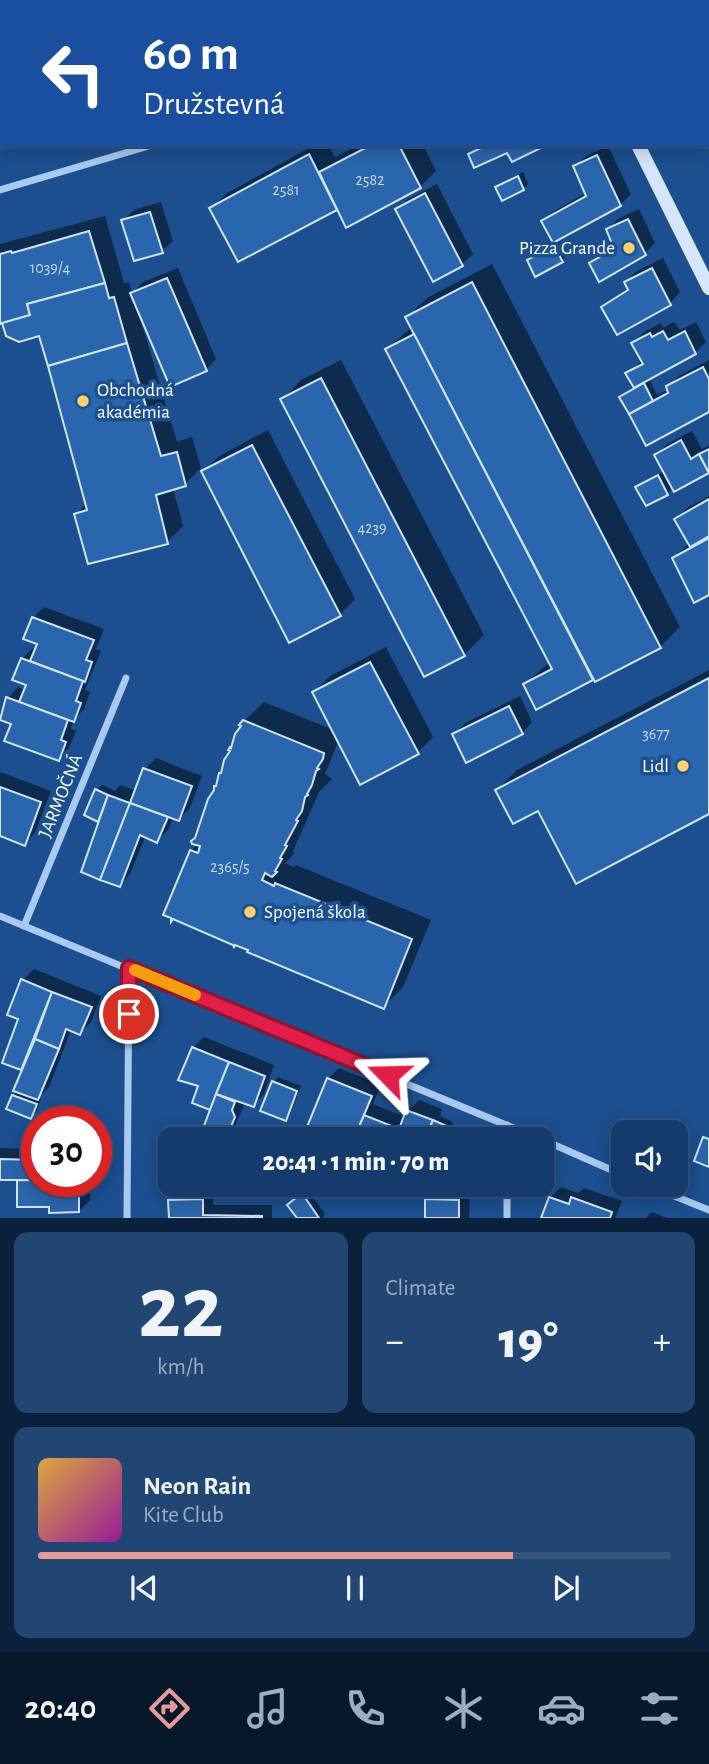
<!DOCTYPE html>
<html lang="en">
<head>
<meta charset="utf-8">
<style>
	:root { --surface:#143b6b; --page:#214673; --text:#f1f3f6; --muted:#9dadc1; --line:#33557e; --accent:#e69b98 }
	body { margin:0; font-family:"Alegreya Sans",sans-serif; background:var(--page); color:var(--text); height:100vh; display:flex; flex-direction:column; font-size:26px; white-space:nowrap }
	* { box-sizing:border-box; margin:0 }
	p { font-size:23px; color:var(--muted) }
	.icon { flex:none; width:38px; height:38px; fill:none; stroke:currentColor; stroke-width:2; stroke-linecap:round; stroke-linejoin:round }
	.map { position:relative; height:1218px; overflow:hidden }
	.details { display:flex; flex-direction:column; gap:14px; padding:14px; background:#0b203b; flex:1 }
	.details>* { flex:none }
	.banner { position:absolute; left:0px; top:0px; width:710px; height:147px; box-shadow:0 4px 18px #0003,0 0 0 2px var(--line); background:#1a4fa0; color:#fff; overflow:hidden }
	.fabs { position:absolute; left:611px; top:1120px; display:grid; gap:14px }
	.fabs a { display:grid; place-items:center; width:77px; height:77px; border-radius:14px; background:var(--surface); box-shadow:0 4px 18px #0003,0 0 0 2px var(--line); font-size:35px }
	.speed { position:absolute; left:21px; top:1106px; display:flex; gap:14px; font-size:35px; font-weight:700; text-align:center }
	.speed>* { display:grid; place-content:center; width:91px; height:91px; border-radius:50%; background:var(--surface); box-shadow:0 4px 18px #0003,0 0 0 2px var(--line); line-height:1 }
	.speed .limit { border:10px solid #d22; background:#fff; color:#111 }
	.pin { position:absolute; display:grid; place-items:center; width:60px; height:60px; color:#fff; margin:-30px; border:4px solid #fff; border-radius:50%; box-shadow:0 2px 7px #0007 }
	.me { position:absolute; width:77px; margin:-38px; rotate:292deg; stroke-linejoin:round; filter:drop-shadow(0 0 5px #0008) }
	.turn { display:flex; align-items:center; gap:24px; height:147px; padding:0 28px; font-size:32px }
	.turn .icon { width:91px; height:91px; stroke-width:2.5 }
	.turn b { display:block; font-size:49px; line-height:60px }
	.big { font-size:52px; font-weight:800; line-height:1.1 }
	.details .card { flex:1; display:flex; flex-direction:column; justify-content:center; gap:10px; min-width:0; padding:0 24px; border-radius:14px; background:var(--page) }
	.details .dial { align-items:center; gap:0 }
	.dial b { font-size:91px; line-height:1 }
	.song { display:flex; align-items:center; gap:21px }
	.cover { width:84px; height:84px; border-radius:10px; background:linear-gradient(135deg,hsl(40 70% 55%),hsl(300 70% 35%)) }
	.played { height:7px; border-radius:4px; background:linear-gradient(90deg,var(--accent) 75%,var(--line) 75%) }
	.keys { display:flex; justify-content:space-around; direction:ltr }
	.heat { display:flex; justify-content:space-between; align-items:center; font-size:38px; direction:ltr }
	.details .tiles { flex:1; display:grid; gap:14px; grid-template-columns:1fr 1fr }
	.card:last-child { grid-column:span 2 }
	.trip { position:absolute; left:158px; top:1127px; width:396px; height:70px; border-radius:14px; background:var(--surface); box-shadow:0 4px 18px #0003,0 0 0 2px var(--line); font-weight:800; line-height:70px; text-align:center }
	.tab-bar { display:flex; height:112px; justify-content:space-around; align-items:center; background:#08182b; color:var(--muted) }
	.tab-bar .icon { width:49px; height:49px }
	.tab-bar .current { color:var(--accent) }
	.tab-bar b { font-size:32px; color:var(--text) }
	.map>svg:first-child { display:block }
	.shadow { fill:#0007 }
	.building { fill:#2a66ad; stroke:#cfe3fa; stroke-width:2 }
	.lines { fill:none; stroke-linecap:round; stroke-linejoin:round }
	.street { stroke:#a9c9ee; stroke-width:7 }
	.secondary { stroke:#d6e6fa; stroke-width:14 }
	.route-casing { stroke:#92132f; stroke-width:18 }
	.route { stroke:#e11d48; stroke-width:12 }
	.slow { stroke:#f59e0b; stroke-width:12 }
	.poi-dot { fill:#ffd166; stroke:#1b4f8f; stroke-width:2.5 }
	.labels { text-anchor:middle; dominant-baseline:central; stroke-width:7; stroke-linejoin:round; paint-order:stroke }
	.number-label { font-size:16px; fill:#cad9ea }
	.poi-label { font-size:19px; fill:#fff; stroke:#1b4f8f; text-anchor:end }
	.street-label { font-size:19px; fill:#fff; stroke:#1b4f8f }
</style>
</head>
<body>
<div class="map">
<svg width="709" height="1218" viewBox="0 0 709 1218">
	<rect width="100%" height="100%" fill="#1b4f8f"/>
	<g class="shadow">
		<path d="M142,0H205V2H143Z"/>
		<path d="M236,0H259L260,2H229Z"/>
		<path d="M265,0H328L329,2H265Z"/>
		<path d="M2,17V40L0,41V18Z"/>
		<path d="M0,52L2,58L0,129Z"/>
		<path d="M315,145H328L335,157L359,145H423L436,171L420,187L346,226L337,208L239,259L211,208L227,193Z"/>
		<path d="M608,146L631,194L620,205L543,221L554,211L586,193L576,167L586,156Z"/>
		<path d="M523,172L528,184L523,189L498,188L503,183Z"/>
		<path d="M437,184L473,254L462,264L433,279L397,210L408,199Z"/>
		<path d="M161,202L173,241L162,251L123,221L134,210Z"/>
		<path d="M639,209L655,243L644,254L591,263L602,252L614,245L608,230L618,219Z"/>
		<path d="M105,216L124,283L129,282L132,293L143,282L178,268L216,359L206,370L142,317L140,318L177,442L192,437L201,468L185,484L173,488L183,526L167,542L76,515L87,503L40,334L0,322V244Z"/>
		<path d="M559,242L567,255L562,260L529,261Z"/>
		<path d="M663,258L680,292L670,303L603,308L628,288L626,282L637,271Z"/>
		<path d="M492,264L680,627L660,647L536,708L525,684L550,662L387,349L412,327L407,317L427,298Z"/>
		<path d="M674,322L680,330L696,322L706,342L695,353L649,378L657,395L669,389L668,387L679,376L709,360V410L646,444L621,397L635,387L627,374L643,360L634,343L644,332L661,323L663,328Z"/>
		<path d="M341,360L484,635L464,655L282,400L301,380Z"/>
		<path d="M268,430L355,599L340,615L203,471L219,456Z"/>
		<path d="M692,431L702,449L709,446V471L673,487L667,494L637,487L664,471L656,455L667,444Z"/>
		<path d="M709,496V594L674,558L689,543L676,519L687,508Z"/>
		<path d="M44,607L104,629L96,649L101,651L85,690L90,692L84,709L74,719L71,729L76,731L69,748L59,759L13,723L0,718L8,698L18,687L26,690L28,683L22,659L33,648L36,649L39,643L33,618Z"/>
		<path d="M386,647L433,737L417,753L339,740L325,774L332,779L319,792L293,851L294,854L285,863L294,867L296,865L431,920L403,987L383,1007L191,851L198,844L196,838L244,721L264,702L334,730L314,692L330,676Z"/>
		<path d="M709,670V812L539,809L497,790L517,770Z"/>
		<path d="M520,696L532,722L522,733L454,734L465,723Z"/>
		<path d="M156,758L202,776L190,808L179,819L173,817L168,830L157,841L146,835L130,874L120,885L103,815L98,820L97,790L102,785L115,791L120,785L137,791L145,769Z"/>
		<path d="M0,772L51,791L35,833L24,844L0,834Z"/>
		<path d="M34,969L101,996L91,1022L80,1033L71,1030L49,1087L38,1098L41,1099L36,1112L30,1117L13,1096L18,1091L24,1069L4,1062L20,1018L23,980Z"/>
		<path d="M204,1037L274,1065L264,1094L253,1105L245,1103L229,1139H201L212,1109L201,1085L193,1048Z"/>
		<path d="M339,1068L381,1085L373,1104L405,1117L408,1111L419,1100L442,1109L440,1116L453,1122L446,1139H304L328,1079Z"/>
		<path d="M278,1077L301,1086L290,1114L285,1119L273,1082Z"/>
		<path d="M0,1148L37,1149V1181H89L90,1200L79,1211L51,1205H19V1178H0Z"/>
		<path d="M337,1185H361L350,1196L335,1190Z"/>
		<path d="M561,1187L578,1193L584,1188L622,1201L615,1218H543L550,1198Z"/>
		<path d="M181,1189H213V1205H272V1218H170V1200Z"/>
		<path d="M438,1189L470,1190L469,1218H427V1200Z"/>
		<path d="M308,1190L325,1214L323,1218H300L294,1201Z"/>
		<path d="M652,1212L667,1218H646Z"/>
	</g>
	<g class="building">
		<path d="M140,0H185V2H141Z"/>
		<rect x="386" y="0" width="64" height="2"/>
		<path d="M371,145H399L421,188L346,228L319,172Z"/>
		<path d="M487,145H547L512,162L507,153L474,168L468,154Z"/>
		<path d="M309,154L337,210L238,262L209,208Z"/>
		<path d="M597,155L621,206L553,243L541,221L586,196L573,166Z"/>
		<path d="M518,176L524,190L502,201L495,187Z"/>
		<path d="M425,193L463,266L433,282L395,209Z"/>
		<path d="M150,212L163,253L134,261L121,220Z"/>
		<path d="M628,219L646,255L599,282L589,263L614,249L606,229Z"/>
		<path d="M89,231L105,283L27,304L30,315L0,324V254L11,251L12,253Z"/>
		<path d="M554,246L563,262L535,277L527,260Z"/>
		<path d="M652,268L671,305L617,335L601,307L628,290L624,282Z"/>
		<path d="M167,278L207,371L170,387L130,293Z"/>
		<path d="M472,282L661,648L595,682L405,317Z"/>
		<path d="M105,283L109,298L114,297L127,343L48,366L39,336L19,342L6,336L2,323L30,315L27,304Z"/>
		<path d="M663,331L668,340L685,331L696,354L634,388L625,373L643,364L631,343L650,333L652,337Z"/>
		<path d="M414,334L593,680L536,710L523,684L552,669L385,349Z"/>
		<path d="M127,343L161,456L177,452L186,486L156,495L168,544L88,564L74,514L87,510L48,366Z"/>
		<path d="M703,367L709,379V412L646,446L629,414L668,393L666,386Z"/>
		<path d="M321,378L465,656L424,677L280,399Z"/>
		<path d="M644,383L653,401L629,414L619,397Z"/>
		<path d="M681,440L691,459L699,454L709,473L674,492L654,455Z"/>
		<path d="M252,445L341,616L289,643L201,471Z"/>
		<path d="M709,449V473L699,454Z"/>
		<path d="M658,475L668,495L646,506L635,487Z"/>
		<path d="M709,499V536L690,547L674,519Z"/>
		<path d="M709,538V595L694,603L672,558Z"/>
		<path d="M32,617L94,640L86,660L92,662L85,682L30,661L37,644L23,639Z"/>
		<path d="M21,658L83,681L76,701L81,703L74,722L19,702L26,685L12,680Z"/>
		<path d="M370,662L419,754L360,785L312,692Z"/>
		<path d="M709,678V814L576,884L538,811L513,824L495,790Z"/>
		<path d="M6,697L68,720L61,740L66,742L59,761L4,741L11,724L0,720Z"/>
		<path d="M509,706L523,734L466,763L452,734Z"/>
		<path d="M243,720L324,753L323,759L317,768L319,769L316,771L312,785L307,794L308,795L305,797L302,811L296,820L298,821L285,845L287,846L280,858L282,859L275,871L277,872L272,877L265,873L262,880L274,886L275,883L412,939L384,1009L247,952L248,950L235,945L234,947L233,945L173,919L171,922V918L163,915L190,850L198,853L200,846L192,844L191,841L195,838L208,799L214,790V786H216L219,773H221L224,760L230,751L228,750L230,747L231,748L235,734L241,726L239,725Z"/>
		<path d="M143,768L192,786L179,821L130,803Z"/>
		<path d="M0,787L41,802L25,846L0,836Z"/>
		<path d="M95,789L108,795L98,822L84,815Z"/>
		<path d="M108,795L130,803L100,880L81,872Z"/>
		<path d="M130,803L168,817L157,843L140,835L120,887L100,880Z"/>
		<path d="M21,979L52,992L21,1070L2,1063L18,1019L7,1015Z"/>
		<path d="M52,992L92,1007L80,1035L66,1029L59,1049L35,1039Z"/>
		<path d="M35,1039L59,1049L38,1100L13,1091Z"/>
		<path d="M192,1047L229,1062L210,1110L192,1103L198,1086L178,1080Z"/>
		<path d="M229,1062L265,1076L254,1107L216,1094Z"/>
		<path d="M327,1078L372,1096L354,1139H302Z"/>
		<path d="M272,1081L297,1091L286,1121L260,1111Z"/>
		<path d="M216,1094L235,1102L232,1110L235,1117L226,1139H199Z"/>
		<path d="M12,1095L37,1104L31,1119L6,1109Z"/>
		<path d="M406,1110L433,1120L425,1139H354L364,1115L399,1129Z"/>
		<path d="M433,1120L449,1127L444,1139H425Z"/>
		<path d="M703,1137L709,1139V1167L694,1161Z"/>
		<path d="M0,1159L37,1160V1180H0Z"/>
		<path d="M17,1180L79,1181V1212L49,1213V1207H17Z"/>
		<path d="M335,1185H356L350,1198L332,1191Z"/>
		<path d="M302,1193L319,1218H297L287,1205Z"/>
		<path d="M549,1197L569,1204L571,1197L612,1212L610,1218H541Z"/>
		<path d="M203,1199V1215L262,1216V1218H169L168,1200Z"/>
		<path d="M425,1199L459,1200V1218H425Z"/>
	</g>
	<g class="lines">
		<g class="street">
			<path d="M665,0L666,2"/>
			<path d="M623,2L628,0"/>
			<path d="M0,190L152,145"/>
			<path d="M0,916L540,1139"/>
			<path d="M24,926L126,678"/>
			<path d="M507,1139V1125"/>
			<path d="M541,1139L623,1175"/>
			<path d="M647,1185L709,1210"/>
			<path d="M127,1218L129,968"/>
			<path d="M507,1218V1185"/>
		</g>
		<g class="secondary">
			<path d="M567,0L568,2"/>
			<path d="M638,145L709,288"/>
		</g>
	</g>
	<g class="lines">
		<g class="route-casing">
			<path id="route" d="M129,1014V968L388,1075"/>
		</g>
		<use href="#route" class="route"/>
		<path class="slow" d="M135,970L195,995"/>
	</g>
	<g class="poi-dot">
		<circle cx="629" cy="248" r="7"/>
		<circle cx="83" cy="401" r="7"/>
		<circle cx="683" cy="766" r="7"/>
		<circle cx="250" cy="912" r="7"/>
	</g>
	<g class="labels">
		<g class="number-label">
			<text x="370" y="180">2582</text>
			<text x="286" y="190">2581</text>
			<text x="50" y="268">1039/4</text>
			<text x="372" y="528">4239</text>
			<text x="656" y="734">3677</text>
			<text x="230" y="867">2365/5</text>
		</g>
		<g class="poi-label">
			<text x="615" y="248">Pizza Grande</text>
			<text x="97" y="390" text-anchor="start">Obchodná<tspan x="97" dy="22">akadémia</tspan></text>
			<text x="669" y="766">Lidl</text>
			<text x="264" y="912" text-anchor="start">Spojená škola</text>
		</g>
		<g class="street-label">
			<text transform="translate(61 796) rotate(-68)">JARMOČNÁ</text>
		</g>
	</g>
</svg>
<div class="fabs">
<a><svg class="icon" aria-label="sound" viewBox="0 0 24 24"><path d="M4 9h4l5-4v14l-5-4H4zM17 9q2 3 0 6"/></svg></a>
</div>
<div class="speed"><div class="limit">30</div></div>
<div class="pin" style="left:129px;top:1014px;background:#d93025"><svg class="icon" aria-label="arrive" viewBox="0 0 24 24"><path d="M6 21V4h12l-3 4 3 4H6"/></svg></div>
<svg class="me" style="left:388px;top:1075px" viewBox="-20 -20 40 40"><path d="M0-17L14 15 0 8-14 15z" fill="#e11d48" stroke="#fff" stroke-width="4"/></svg>
<div class="trip">20:41 · 1 min · 70 m</div>
<div class="banner">
<div class="turn"><svg class="icon" aria-label="left" viewBox="0 0 24 24"><path d="M17 20v-9H6M10 6l-5 5 5 5"/></svg><div><b>60 m</b>Družstevná</div></div>
</div>
</div>
<section class="details">
<div class="tiles">
<div class="card dial"><b>22</b><p>km/h</p></div>
<div class="card"><p>Climate</p>
<div class="heat"><a>−</a><b class="big">19°</b><a>+</a></div>
</div>
<div class="card">
<div class="song"><i class="cover"></i><div><b>Neon Rain</b><p>Kite Club</p></div></div>
<div class="played"></div>
<div class="keys"><svg class="icon" aria-label="previous" viewBox="0 0 24 24"><path d="M18 5L8 12l10 7zM5 5v14"/></svg><svg class="icon" aria-label="pause" viewBox="0 0 24 24"><path d="M8 5v14M16 5v14"/></svg><svg class="icon" aria-label="next" viewBox="0 0 24 24"><path d="M6 5l10 7-10 7zM19 5v14"/></svg></div>
</div>
</div>
</section>
<nav class="tab-bar">
<b>20:40</b>
<svg class="icon current" aria-label="directions" viewBox="0 0 24 24"><path d="M12 3l9 9-9 9-9-9zM9 14v-3h6M13 9l2 2-2 2"/></svg>
<svg class="icon" aria-label="music" viewBox="0 0 24 24"><path d="M9 18V5l10-2v13"/><circle cx="6" cy="18" r="3"/><circle cx="16" cy="16" r="3"/></svg>
<svg class="icon" aria-label="phone" viewBox="0 0 24 24"><path d="M5 4h4l2 5-3 2q2 4 5 5l2-3 5 2v4C11 20 4 13 5 4z"/></svg>
<svg class="icon" aria-label="climate" viewBox="0 0 24 24"><path d="M12 3v18M4 7l16 10M4 17L20 7"/></svg>
<svg class="icon" aria-label="car" viewBox="0 0 24 24"><path d="M5 17H2v-5l4-1 3-4h7l3 4 3 1v5h-3M9 17h6M6 11h13"/><circle cx="7" cy="17" r="2"/><circle cx="17" cy="17" r="2"/></svg>
<svg class="icon" aria-label="filters" viewBox="0 0 24 24"><path d="M4 7h16M4 17h16"/><circle cx="9" cy="7" r="2"/><circle cx="15" cy="17" r="2"/></svg>
</nav>
</body>
</html>
